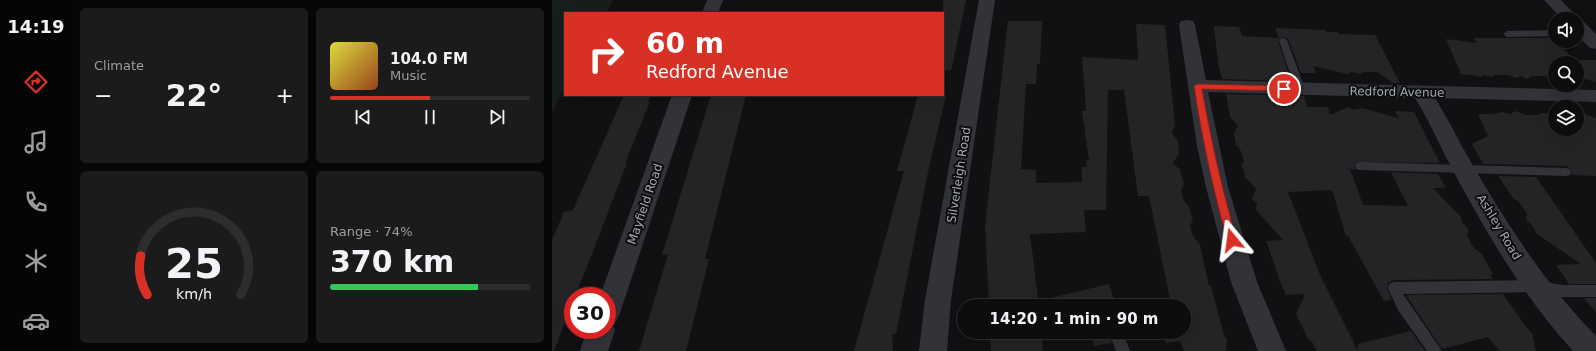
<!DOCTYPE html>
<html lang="en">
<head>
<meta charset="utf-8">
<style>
	:root { --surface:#0d0d0e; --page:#1b1b1c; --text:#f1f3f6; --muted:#9a9c9e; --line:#2d2d2e; --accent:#d93025 }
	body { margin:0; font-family:"DejaVu Sans",sans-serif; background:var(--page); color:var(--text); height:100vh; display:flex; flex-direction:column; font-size:15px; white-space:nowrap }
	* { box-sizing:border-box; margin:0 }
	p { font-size:13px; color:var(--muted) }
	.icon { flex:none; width:22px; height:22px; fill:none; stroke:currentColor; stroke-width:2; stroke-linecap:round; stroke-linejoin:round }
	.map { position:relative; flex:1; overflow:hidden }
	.sheet { display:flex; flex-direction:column; gap:8px; padding:8px; background:#070708; width:480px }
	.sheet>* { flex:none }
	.top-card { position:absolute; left:12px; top:12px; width:380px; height:84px; border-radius:0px; box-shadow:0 4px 16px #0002,0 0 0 1px var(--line); background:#d93025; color:#fff; overflow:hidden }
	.tools { position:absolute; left:996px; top:12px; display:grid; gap:8px }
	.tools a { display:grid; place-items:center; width:36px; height:36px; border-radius:50%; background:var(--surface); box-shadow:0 4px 16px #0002,0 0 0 1px var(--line); font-size:20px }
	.speed { position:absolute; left:12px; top:287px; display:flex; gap:8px; font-size:20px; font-weight:700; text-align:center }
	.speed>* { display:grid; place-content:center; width:52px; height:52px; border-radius:50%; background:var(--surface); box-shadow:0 4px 16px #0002,0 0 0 1px var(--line); line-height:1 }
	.speed .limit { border:6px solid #d22; background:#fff; color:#111 }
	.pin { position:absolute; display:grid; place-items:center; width:34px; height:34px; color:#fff; margin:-17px; border:2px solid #fff; border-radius:50%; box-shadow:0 1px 4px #0007 }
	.me { position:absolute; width:44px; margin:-22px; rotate:344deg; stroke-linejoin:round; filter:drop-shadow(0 0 3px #0008) }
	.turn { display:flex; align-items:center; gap:14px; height:84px; padding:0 16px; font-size:18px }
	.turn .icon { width:52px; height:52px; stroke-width:2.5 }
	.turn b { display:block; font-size:28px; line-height:34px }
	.big { font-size:30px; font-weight:600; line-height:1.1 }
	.sheet .widget { flex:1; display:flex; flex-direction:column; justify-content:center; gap:6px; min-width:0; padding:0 14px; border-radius:6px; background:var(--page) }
	.sheet .dial { align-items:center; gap:0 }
	.dial svg { height:104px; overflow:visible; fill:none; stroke:var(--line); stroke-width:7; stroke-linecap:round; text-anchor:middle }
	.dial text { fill:var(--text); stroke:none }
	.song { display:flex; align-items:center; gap:12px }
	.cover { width:48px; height:48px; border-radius:6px; background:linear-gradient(135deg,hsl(60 70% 55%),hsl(20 70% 35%)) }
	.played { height:4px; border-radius:2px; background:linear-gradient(90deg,var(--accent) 50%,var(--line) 50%) }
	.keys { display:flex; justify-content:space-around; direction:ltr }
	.heat { display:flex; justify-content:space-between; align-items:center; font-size:22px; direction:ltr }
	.charge { height:6px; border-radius:3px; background:linear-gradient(90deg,#34c759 74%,var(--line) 0) }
	.sheet .tiles { flex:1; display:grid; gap:8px; grid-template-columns:repeat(2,1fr) }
	.trip { position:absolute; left:405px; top:299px; width:234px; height:40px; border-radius:20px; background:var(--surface); box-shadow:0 4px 16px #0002,0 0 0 1px var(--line); font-weight:600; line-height:40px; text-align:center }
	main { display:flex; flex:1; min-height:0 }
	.tab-bar { display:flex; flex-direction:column; width:72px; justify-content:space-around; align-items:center; background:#050506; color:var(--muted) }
	.tab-bar .icon { width:28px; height:28px }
	.tab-bar .on { color:var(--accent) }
	.tab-bar b { font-size:18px; color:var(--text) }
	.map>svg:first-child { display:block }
	.green { fill:#181e19 }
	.building { fill:#242427 }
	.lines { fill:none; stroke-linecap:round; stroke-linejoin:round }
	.service { fill:#323338; fill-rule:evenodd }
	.minor { fill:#323338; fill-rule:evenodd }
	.route { fill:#d93025; stroke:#8d1f18 }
	.labels { text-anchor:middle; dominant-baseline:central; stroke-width:4; stroke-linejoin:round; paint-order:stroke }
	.street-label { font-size:12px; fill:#a3a8b4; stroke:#0d0d0e }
</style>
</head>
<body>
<main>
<nav class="tab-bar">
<b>14:19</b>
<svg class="icon on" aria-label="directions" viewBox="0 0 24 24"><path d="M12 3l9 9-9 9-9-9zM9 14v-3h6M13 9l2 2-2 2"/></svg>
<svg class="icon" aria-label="music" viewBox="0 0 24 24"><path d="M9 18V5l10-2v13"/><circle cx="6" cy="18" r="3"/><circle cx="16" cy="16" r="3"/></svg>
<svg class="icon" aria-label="phone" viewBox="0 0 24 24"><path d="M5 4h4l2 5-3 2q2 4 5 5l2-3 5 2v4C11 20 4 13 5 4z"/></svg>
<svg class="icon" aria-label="climate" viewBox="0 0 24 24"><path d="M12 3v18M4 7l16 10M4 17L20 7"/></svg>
<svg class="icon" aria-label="car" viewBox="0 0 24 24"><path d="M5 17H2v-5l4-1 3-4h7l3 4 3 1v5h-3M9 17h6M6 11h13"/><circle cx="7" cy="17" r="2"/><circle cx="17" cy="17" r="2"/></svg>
</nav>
<section class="sheet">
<div class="tiles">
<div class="widget"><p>Climate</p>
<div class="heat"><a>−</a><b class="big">22°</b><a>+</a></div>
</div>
<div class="widget">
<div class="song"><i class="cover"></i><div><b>104.0 FM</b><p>Music</p></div></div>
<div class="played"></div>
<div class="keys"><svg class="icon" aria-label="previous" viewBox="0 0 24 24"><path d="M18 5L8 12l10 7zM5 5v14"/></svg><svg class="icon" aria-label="pause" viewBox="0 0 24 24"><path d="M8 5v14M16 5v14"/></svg><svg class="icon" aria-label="next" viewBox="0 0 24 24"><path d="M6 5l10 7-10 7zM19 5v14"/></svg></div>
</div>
<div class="widget dial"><svg viewBox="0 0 100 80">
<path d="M14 69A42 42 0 1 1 86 69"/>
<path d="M14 69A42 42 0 0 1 9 39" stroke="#d93025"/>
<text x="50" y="56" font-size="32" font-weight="700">25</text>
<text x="50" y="72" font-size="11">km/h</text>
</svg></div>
<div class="widget"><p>Range · 74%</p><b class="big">370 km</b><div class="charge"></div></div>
</div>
</section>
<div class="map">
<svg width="1044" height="351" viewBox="0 0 1044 351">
	<rect width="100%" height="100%" fill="#111113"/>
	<path class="green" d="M0,0H61L54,13H13V88L0,112Z"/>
	<g class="building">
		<path d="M391,0H414L399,71L391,70Z"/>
		<path d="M456,21H490L488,64H485L484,84H474L469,169L484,170V183L530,182V167H535L534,160H537L530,111H534L530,57L586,60L584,24L613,25L623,124L620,133L626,141L627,153L621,163L628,170L632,184L629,190L632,201L636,205L641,219L638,226L641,236L648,245L657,286H659L672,335L675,339L674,351H632L628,341L614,343L612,332H632V306H606L605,304H619L597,196H586L572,90H556L554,210H532L534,232L478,234L487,306H437L433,225Z"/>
		<path d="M662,26L687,27L690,36L727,38L723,28L773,30L774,32H786L787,34L823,35L848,83H841L825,72H812L808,74L800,72L795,74L761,66L764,73H749L736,39L731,36L726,40L739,81L670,79L666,64Z"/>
		<path d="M922,38H1003V41H1006L1021,60H1044V82L1025,77V63H1003V78L1000,79L993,76H979L975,79L968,76L964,78L956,75H944L939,77L932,75L928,77L920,75L909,74L894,39L925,43Z"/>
		<path d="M674,94L752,96L755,107H776L778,115L796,107L802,110L810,108L846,118L843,111L862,112L888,163L804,162L802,166L803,170L798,169L811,205L856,206L839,172L886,174L894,188H881L909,217L910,222L917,230L915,235L921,247L929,253L941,274H938L941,279L842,280L836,283L835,288L840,300L832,301L796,236H794L780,190L736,192L768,275L806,351H765L761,343L756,339L744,314L753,294L734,295L728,281L714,241L731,240L704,210L705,203L700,199L704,189L692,176L693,174L689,165L692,161L688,149L684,145L682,134L686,126L678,117Z"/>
		<path d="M72,95H99L96,102H98L73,163H75L36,264L23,296H21V301L2,351H0V240L12,212L21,210Z"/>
		<path d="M159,95H194L153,259H157L134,351H87L116,254L110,255Z"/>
		<path d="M366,95H394L376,172L344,334H340L341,351H302L352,171H345Z"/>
		<path d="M964,111L973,115H985L989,113H1003V129H1025V115L1030,113L1044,118V176L1020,175L1019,169L1014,166L931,164L920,144L936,136L926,114H942L950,112L958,114Z"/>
		<path d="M946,176L984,177L1044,263V284H1017L1004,265L1029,264L985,234L979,224L974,219L975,214L967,202L961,198Z"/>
		<path d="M557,284L564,306H495L494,299Z"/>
		<path d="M951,294L974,327L980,333L984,351H948L936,337L890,349L854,295Z"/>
		<path d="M1031,298H1044V312Z"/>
		<path d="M859,331L873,351H806V344Z"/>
		<path d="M438,332H489L491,351H439Z"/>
		<path d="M540,332H556L560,343L542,346Z"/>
	</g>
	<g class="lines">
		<g class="service">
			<path d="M1003,30V36L955,37L951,34L955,31Z"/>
			<path d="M731,37L735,40L753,89L751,91L748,92L743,89L727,40Z"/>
			<path d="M808,162L1014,168L1018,169L1019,172L1018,175L1014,176L808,170L804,169L803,166L804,163Z"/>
			<path d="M983,280L1010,285H1044V297H1010L983,292L851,294L890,351H875L846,310L836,288L837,284L842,282Z"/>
			<path d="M557,332H571L578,351H564Z"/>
		</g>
		<g class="minor">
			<path d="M155,0H171L166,13H150Z"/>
			<path d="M427,0H443L399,300L395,351H367L373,300Z"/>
			<path d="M992,0H1009L1027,19L1026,20L1031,21L1044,34V49L1038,48L1025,35V19H1010Z"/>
			<path d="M635,20L641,21L643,25L654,80L1044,90V102L883,98C895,117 905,138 916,157C953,221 992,283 1044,336V351H1021C969,294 930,226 894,157C884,137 875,117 863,98L656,92L676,187L705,282L734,351H706L679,282L654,187L645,146L627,25L629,21Z"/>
			<path d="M120,95H140L68,313L64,322L60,323L63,330L56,351H28L35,330H55V296H48Z"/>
		</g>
	</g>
	<path class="route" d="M646,84L732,86L736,89L732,91L650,89C659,140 670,190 685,240L683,243L680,244L676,243L675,240C661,189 650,139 642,86Z"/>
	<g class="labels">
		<g class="street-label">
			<text transform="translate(845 92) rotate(1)">Redford Avenue</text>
			<text transform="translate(407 175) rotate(-81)">Silverleigh Road</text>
			<text transform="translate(93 204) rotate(-71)">Mayfield Road</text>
			<text transform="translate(947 227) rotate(59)">Ashley Road</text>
		</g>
	</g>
</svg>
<div class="tools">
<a><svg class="icon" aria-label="sound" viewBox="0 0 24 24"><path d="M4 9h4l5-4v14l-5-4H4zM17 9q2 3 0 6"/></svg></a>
<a><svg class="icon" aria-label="search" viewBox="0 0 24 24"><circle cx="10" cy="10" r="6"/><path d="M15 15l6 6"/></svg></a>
<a><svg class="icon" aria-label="layers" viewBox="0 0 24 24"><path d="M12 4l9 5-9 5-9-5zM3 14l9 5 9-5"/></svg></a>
</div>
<div class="speed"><div class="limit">30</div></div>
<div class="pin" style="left:732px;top:89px;background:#d93025"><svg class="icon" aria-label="arrive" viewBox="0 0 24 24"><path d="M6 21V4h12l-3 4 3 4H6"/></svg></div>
<svg class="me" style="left:680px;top:240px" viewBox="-20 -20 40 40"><path d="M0-17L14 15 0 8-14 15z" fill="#d93025" stroke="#fff" stroke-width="4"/></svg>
<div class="trip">14:20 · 1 min · 90 m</div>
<div class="top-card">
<div class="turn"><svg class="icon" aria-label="right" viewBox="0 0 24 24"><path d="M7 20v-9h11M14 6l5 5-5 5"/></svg><div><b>60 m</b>Redford Avenue</div></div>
</div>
</div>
</main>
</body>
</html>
